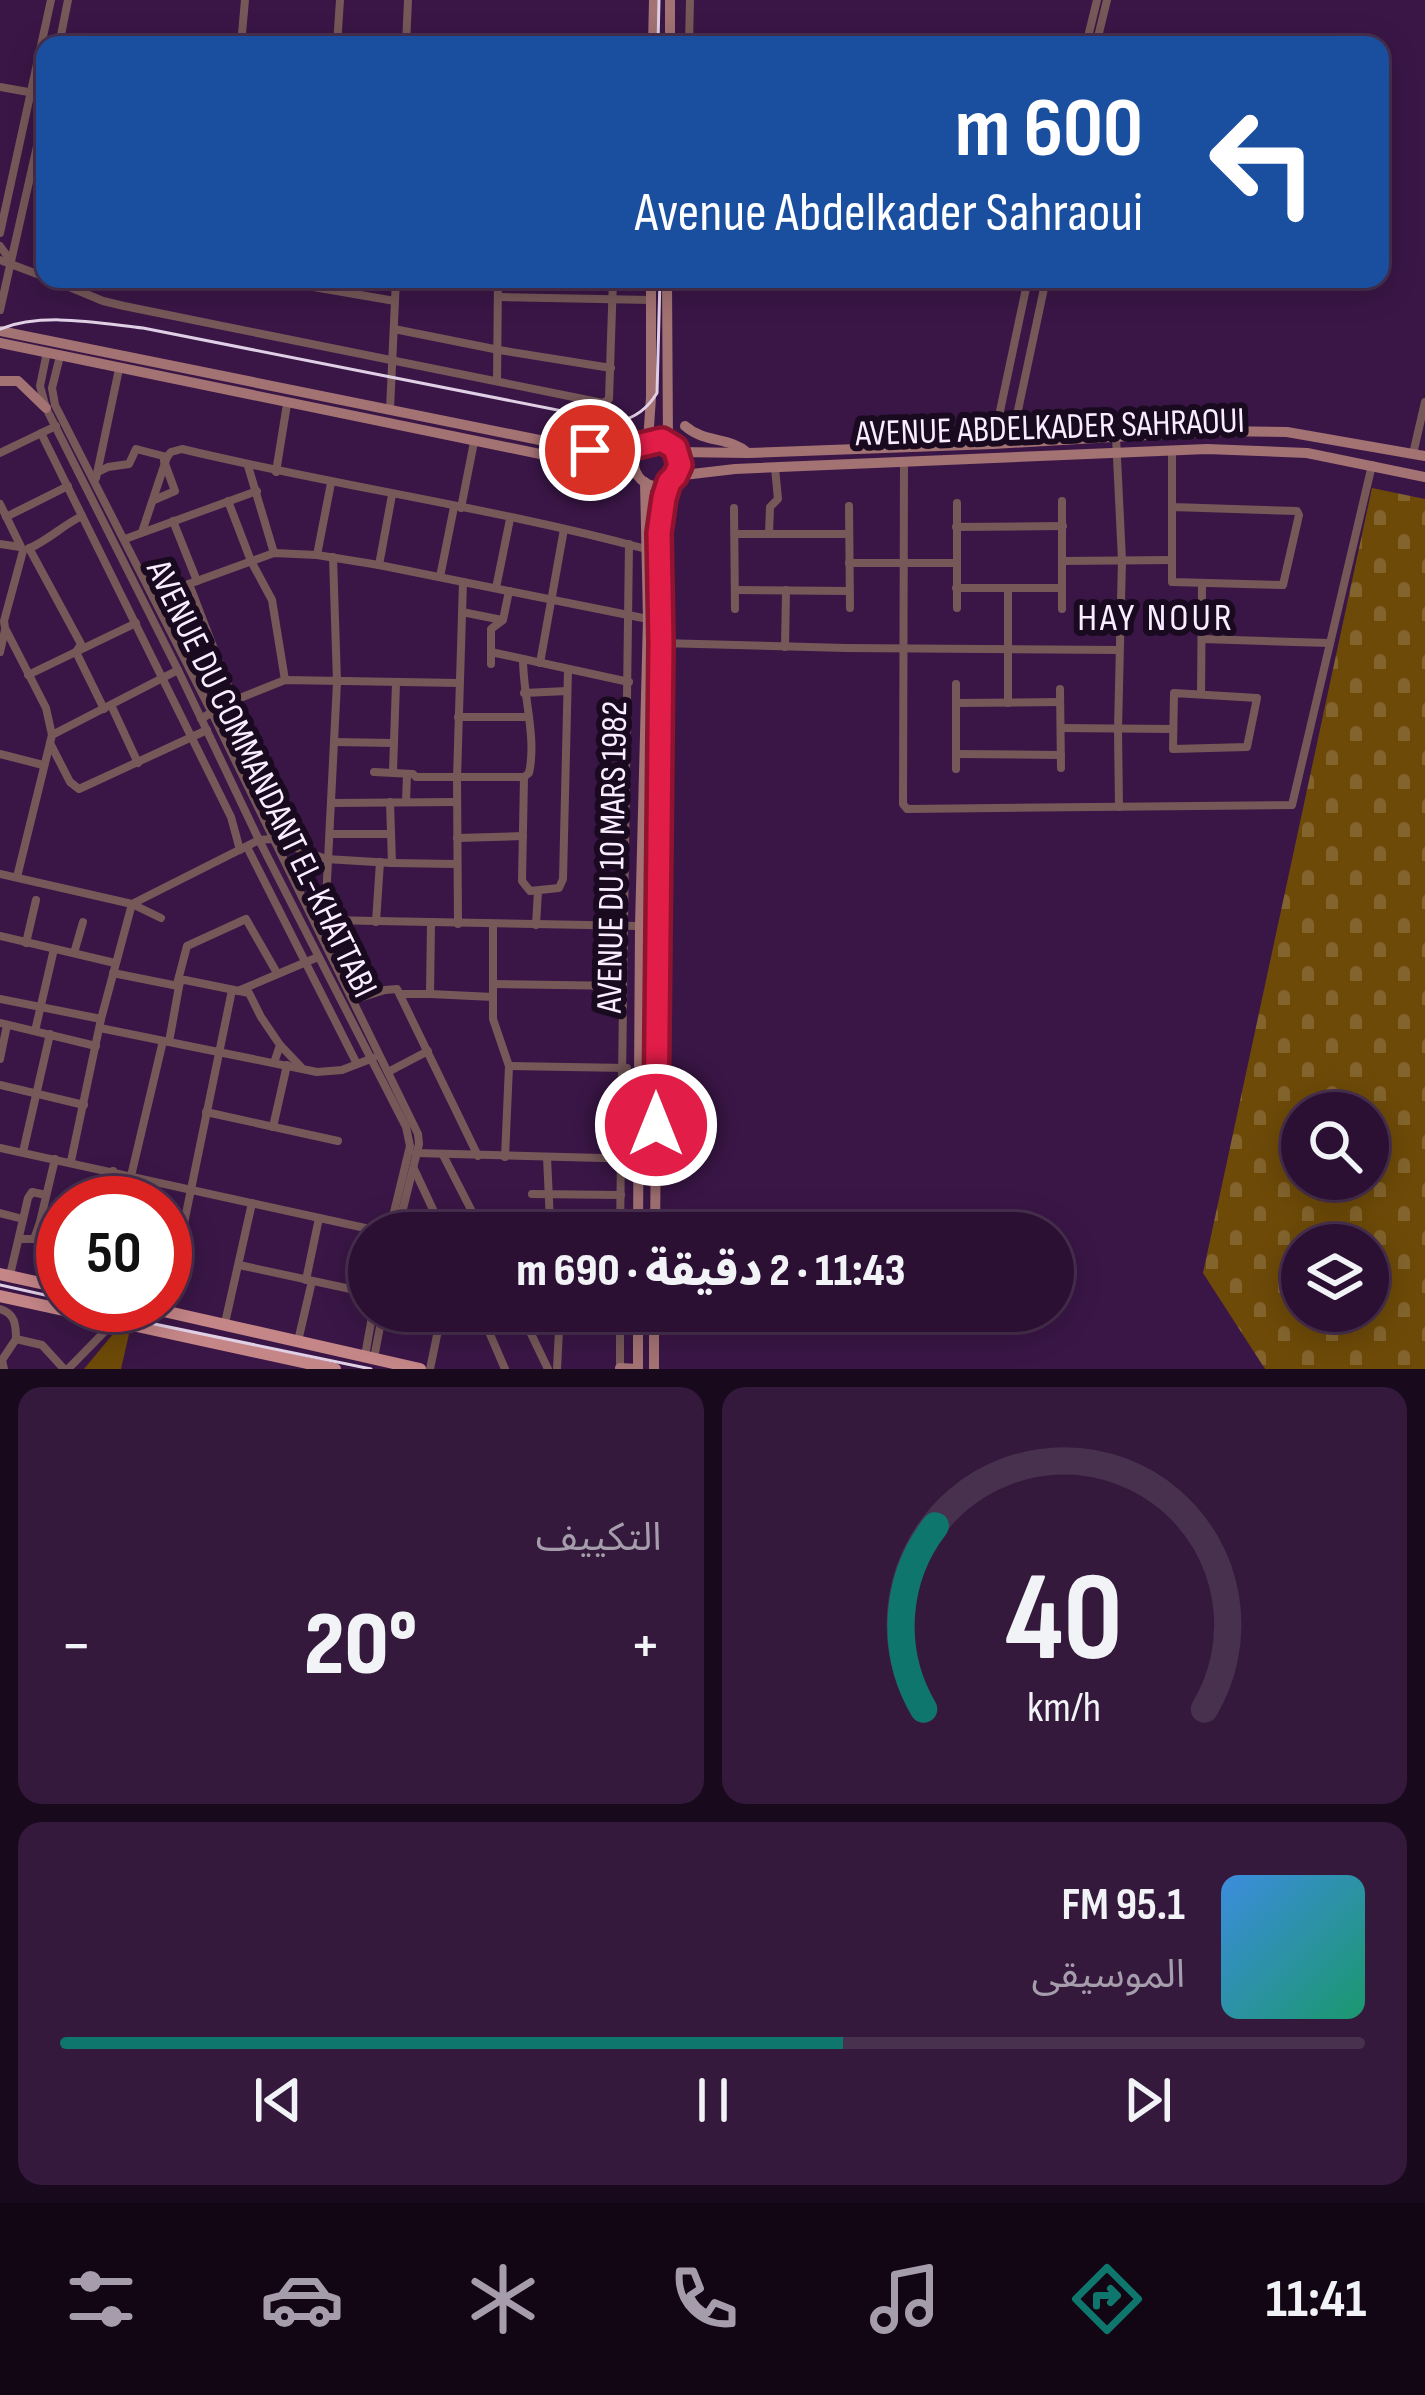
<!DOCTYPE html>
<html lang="ar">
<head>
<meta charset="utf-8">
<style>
	:root { --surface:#2c1034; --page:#34193c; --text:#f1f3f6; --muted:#a69dac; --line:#48304f; --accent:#0f766e }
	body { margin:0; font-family:"Sofia Sans Condensed","Noto Sans Arabic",sans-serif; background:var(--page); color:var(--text); direction:rtl; height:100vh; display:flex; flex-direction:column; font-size:45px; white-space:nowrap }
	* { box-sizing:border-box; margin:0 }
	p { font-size:39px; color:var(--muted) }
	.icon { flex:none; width:66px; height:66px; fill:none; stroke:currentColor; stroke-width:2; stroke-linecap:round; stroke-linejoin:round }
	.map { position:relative; height:1369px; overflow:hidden; direction:ltr }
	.panel { display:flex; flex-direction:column; gap:18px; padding:18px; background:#18091d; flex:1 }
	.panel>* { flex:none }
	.top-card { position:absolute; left:36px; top:36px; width:1353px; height:252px; border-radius:24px; box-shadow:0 6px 30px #0003,0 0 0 3px var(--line); direction:rtl; background:#1a4fa0; color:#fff; overflow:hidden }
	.buttons { position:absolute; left:1281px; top:1092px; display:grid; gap:24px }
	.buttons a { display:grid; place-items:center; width:108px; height:108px; border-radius:50%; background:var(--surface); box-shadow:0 6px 30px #0003,0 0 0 3px var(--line); font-size:60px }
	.speed { position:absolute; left:36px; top:1176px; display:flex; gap:24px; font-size:60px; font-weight:700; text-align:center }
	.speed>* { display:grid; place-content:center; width:156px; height:156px; border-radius:50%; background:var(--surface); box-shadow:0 6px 30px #0003,0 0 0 3px var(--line); line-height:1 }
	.speed .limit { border:18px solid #d22; background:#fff; color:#111 }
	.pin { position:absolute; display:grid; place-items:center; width:102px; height:102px; color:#fff; margin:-51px; border:6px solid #fff; border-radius:50%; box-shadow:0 3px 12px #0007 }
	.me { position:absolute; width:132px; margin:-66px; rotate:0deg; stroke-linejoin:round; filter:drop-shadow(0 0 9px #0008) }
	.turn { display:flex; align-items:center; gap:42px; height:252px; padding:0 48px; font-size:54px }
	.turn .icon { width:156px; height:156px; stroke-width:2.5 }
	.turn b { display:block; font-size:84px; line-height:102px }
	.big { font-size:90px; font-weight:800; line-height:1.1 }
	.panel .tile { flex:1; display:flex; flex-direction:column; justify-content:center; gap:18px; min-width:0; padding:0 42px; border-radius:24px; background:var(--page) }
	.panel .dial { align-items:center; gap:0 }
	.dial svg { height:312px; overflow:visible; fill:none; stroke:var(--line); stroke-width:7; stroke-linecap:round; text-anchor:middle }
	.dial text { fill:var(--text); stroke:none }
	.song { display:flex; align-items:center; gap:36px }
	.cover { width:144px; height:144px; border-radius:18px; background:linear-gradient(135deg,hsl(210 70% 55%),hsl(160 70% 35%)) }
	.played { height:12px; border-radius:6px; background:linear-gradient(90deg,var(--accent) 60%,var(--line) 60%) }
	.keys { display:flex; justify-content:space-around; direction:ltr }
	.heat { display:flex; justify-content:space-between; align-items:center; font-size:66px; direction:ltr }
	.panel .tiles { flex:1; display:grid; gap:18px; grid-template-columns:1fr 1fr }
	.tile:last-child { grid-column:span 2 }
	.trip { position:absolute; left:348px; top:1212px; width:726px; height:120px; border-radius:60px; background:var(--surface); box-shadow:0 6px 30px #0003,0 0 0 3px var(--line); font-weight:800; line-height:120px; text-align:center; direction:rtl }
	.tab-bar { display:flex; height:192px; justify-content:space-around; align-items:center; background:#120615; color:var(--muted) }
	.tab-bar .icon { width:84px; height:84px }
	.tab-bar .selected { color:var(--accent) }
	.tab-bar b { font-size:54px; color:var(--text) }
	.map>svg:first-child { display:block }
	.cemetery { fill:url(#cemetery-stones); fill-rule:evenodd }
	.park { fill:#6d4a08 }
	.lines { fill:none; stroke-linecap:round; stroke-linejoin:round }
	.minor { stroke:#775859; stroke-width:8 }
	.secondary { stroke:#a37273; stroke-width:10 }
	.primary { stroke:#c58688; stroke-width:12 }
	.tram { stroke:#e0d0e6; stroke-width:3 }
	.route-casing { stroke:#92132f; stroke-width:30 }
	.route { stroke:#e11d48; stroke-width:21 }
	.labels { text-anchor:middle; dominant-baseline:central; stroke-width:12; stroke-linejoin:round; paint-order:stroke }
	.street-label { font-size:36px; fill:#faedff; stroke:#190a1f }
	.neighbourhood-label { font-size:39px; letter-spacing:3px; fill:#faedff; stroke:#190a1f }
</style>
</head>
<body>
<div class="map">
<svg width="1425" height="1369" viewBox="0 0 1425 1369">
	<defs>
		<pattern id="cemetery-stones" width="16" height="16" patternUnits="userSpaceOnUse" patternTransform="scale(3)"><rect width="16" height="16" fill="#6d4a08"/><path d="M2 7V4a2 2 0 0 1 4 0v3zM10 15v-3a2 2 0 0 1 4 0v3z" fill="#83642d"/></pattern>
	</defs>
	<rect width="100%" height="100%" fill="#3a1646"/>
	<path class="cemetery" d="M1372,488L1425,499V1369H1265L1203,1273ZM1302,1113H1368V1179H1302ZM1302,1245H1368V1311H1302Z"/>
	<path class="park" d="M118,1328L129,1334L121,1369H84Z"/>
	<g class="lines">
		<g class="minor">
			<path d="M59,45L68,0"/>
			<path d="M241,45L245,0"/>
			<path d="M337,45L340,0"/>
			<path d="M406,45L408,0"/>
			<path d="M689,45L690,0"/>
			<path d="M1086,45L1097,0"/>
			<path d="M1096,45L1107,0"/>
			<path d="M0,87L45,95"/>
			<path d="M0,233L51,0"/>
			<path d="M0,246L11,261"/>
			<path d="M0,260L45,277"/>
			<path d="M50,279L103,301L124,306L603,403L609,399L613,279"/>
			<path d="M267,279L395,301"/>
			<path d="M499,297L651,300"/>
			<path d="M0,310L45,111"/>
			<path d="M394,329L499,350L611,368"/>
			<path d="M47,352L40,386L46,408L178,670L259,840L406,1127L410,1146L389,1233"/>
			<path d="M60,356L52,388L55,405L211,711L418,1134L419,1144L397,1233"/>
			<path d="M497,381L498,279"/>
			<path d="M390,409L396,279"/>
			<path d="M41,433L231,817L240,850"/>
			<path d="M1116,437L1122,560L1118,729L1119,807"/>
			<path d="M1011,443L1046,279"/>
			<path d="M993,444L1028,279"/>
			<path d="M1172,450V582L1283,585L1299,515L1297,511L1172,507"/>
			<path d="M0,453L56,426"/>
			<path d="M1413,454L1425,402"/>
			<path d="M167,457L171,452L182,449C336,486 494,508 646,549"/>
			<path d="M904,463L903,804L907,809L1292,805L1372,465"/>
			<path d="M248,466L274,553"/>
			<path d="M98,472L108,467L129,464L136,449L167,457"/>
			<path d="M276,472L287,404"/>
			<path d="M96,478L119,369"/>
			<path d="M154,500L175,491L164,461"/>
			<path d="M228,501L251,561L272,600L285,680"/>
			<path d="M957,503V608"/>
			<path d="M0,504L23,551L4,621L5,628L46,708L52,735L17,877"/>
			<path d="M849,506L850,608"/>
			<path d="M461,508L474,442"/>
			<path d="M734,508L735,609"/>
			<path d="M6,517L68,486"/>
			<path d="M173,521L197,581"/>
			<path d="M956,527L1063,526"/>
			<path d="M142,532L167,457"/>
			<path d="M735,534H849"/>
			<path d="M769,534L770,507L778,499L775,468"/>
			<path d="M125,539L257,491"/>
			<path d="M0,544L20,547"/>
			<path d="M29,548L81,644L76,652L104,709"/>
			<path d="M30,548C50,539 63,525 82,516"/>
			<path d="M317,555L331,483"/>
			<path d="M1063,561L1172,560"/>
			<path d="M849,563H956"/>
			<path d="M379,565L392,495"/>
			<path d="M440,577L454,507"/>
			<path d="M189,584L234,701"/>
			<path d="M496,588L510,519"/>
			<path d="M956,588H1062"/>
			<path d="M735,590L849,591"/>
			<path d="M153,597L274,553L317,555L379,565L648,619"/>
			<path d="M1062,609V501"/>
			<path d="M462,612L502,620"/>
			<path d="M1202,639L1329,643"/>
			<path d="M661,643L846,648L1119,650"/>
			<path d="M785,647L786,590"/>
			<path d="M0,652L5,630"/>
			<path d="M491,652L629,682"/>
			<path d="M523,659C523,697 537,737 529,773L524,777L522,881L530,891L559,888L563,879L568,669"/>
			<path d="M540,663L564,529"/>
			<path d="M491,664V629L503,620L509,591"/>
			<path d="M28,675L136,623"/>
			<path d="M956,684V769"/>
			<path d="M1060,689L1061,768"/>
			<path d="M524,693L567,691"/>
			<path d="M1174,693L1257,698L1247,747L1173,749Z"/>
			<path d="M1201,694L1202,583"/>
			<path d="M956,703L1060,702"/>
			<path d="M1008,703V588"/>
			<path d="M111,705L138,763"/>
			<path d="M458,717H528"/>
			<path d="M201,719L225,704L285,680L459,683"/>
			<path d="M1061,728L1172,729"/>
			<path d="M52,735L178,670"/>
			<path d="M335,742L393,743"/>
			<path d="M50,743L70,782L79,789L207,730"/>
			<path d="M0,754L43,765"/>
			<path d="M956,754L1061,755"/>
			<path d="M393,771L396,683"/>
			<path d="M374,772L413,774L416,777H524"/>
			<path d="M406,802L407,774"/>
			<path d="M332,803L456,802"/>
			<path d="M331,834H391"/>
			<path d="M457,838L523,836"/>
			<path d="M247,847L357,1064"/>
			<path d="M392,863L456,864"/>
			<path d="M0,874L132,904L161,918"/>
			<path d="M324,920L640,926"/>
			<path d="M325,920L337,682L333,557"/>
			<path d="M376,922L380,862"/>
			<path d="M458,924L457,778L463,582"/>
			<path d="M493,925V1019L509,1066L505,1157"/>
			<path d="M536,925L538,891"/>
			<path d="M0,936L115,963"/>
			<path d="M26,943L36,900"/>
			<path d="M74,953L83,922"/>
			<path d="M113,973L178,986"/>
			<path d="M177,984L187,946L246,919L277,973"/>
			<path d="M493,984L623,986"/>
			<path d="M238,991L318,957"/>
			<path d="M400,994H430L431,923"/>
			<path d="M430,994L493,997"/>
			<path d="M0,999L101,1019"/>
			<path d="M353,1000L385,990L397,989L478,1156"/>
			<path d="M0,1023L96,1046"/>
			<path d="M100,1028L317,1072L342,1070L373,1058"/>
			<path d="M35,1031L54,949"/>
			<path d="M169,1042L180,981L185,980L249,993L261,1017L280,1045L274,1063"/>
			<path d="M280,1045L301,1067"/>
			<path d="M0,1059L7,1025"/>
			<path d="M509,1066L627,1068"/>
			<path d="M388,1072L428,1051"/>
			<path d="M0,1085L84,1105"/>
			<path d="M206,1112L338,1141"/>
			<path d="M273,1127L287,1065"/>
			<path d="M0,1148L388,1233"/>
			<path d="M23,1152L50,1034"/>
			<path d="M416,1153L639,1159"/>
			<path d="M443,1155L483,1233"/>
			<path d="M547,1157L550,1222"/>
			<path d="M55,1159L40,1222L63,1228"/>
			<path d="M71,1161L101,1019L132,904L259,840L272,839L326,859L392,863L390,802"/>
			<path d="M414,1169L444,1233"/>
			<path d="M131,1176L163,1041"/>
			<path d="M532,1194L621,1195"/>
			<path d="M107,1203L113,1171"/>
			<path d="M0,1213L23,1219"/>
			<path d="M477,1221L621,1222"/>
			<path d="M620,1233L629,544"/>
			<path d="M19,1239H34L40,1222"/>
			<path d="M239,1265L369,1293"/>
			<path d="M10,1275L28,1198L32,1192L46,1195"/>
			<path d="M306,1280L319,1218"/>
			<path d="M0,1309C15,1313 16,1325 16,1339L42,1345L64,1369"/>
			<path d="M166,1311L232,990"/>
			<path d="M480,1311L505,1369"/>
			<path d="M520,1311L548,1369"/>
			<path d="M620,1311V1369"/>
			<path d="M225,1323L252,1203"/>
			<path d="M298,1341L312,1281"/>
			<path d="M365,1356L373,1311"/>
			<path d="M374,1358L383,1311"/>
			<path d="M4,1369L2,1360L16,1339"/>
			<path d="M68,1369L113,1323"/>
			<path d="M430,1369L442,1311"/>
			<path d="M557,1369L560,1311"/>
		</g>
		<g class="secondary">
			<path d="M653,45L654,0"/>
			<path d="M670,45V0"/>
			<path d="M667,279L668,443"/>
			<path d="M0,331L584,449L612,451L642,446"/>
			<path d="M0,343L637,474"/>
			<path d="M0,381H18L46,408"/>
			<path d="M685,426C706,444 728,436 748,453"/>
			<circle cx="657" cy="463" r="23"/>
			<path d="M648,442L651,397V279"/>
			<path d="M677,452L748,453L993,444L1214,431L1287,432L1425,456"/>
			<path d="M675,476L735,469L1207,449L1307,453L1425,477"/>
			<path d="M638,1233L640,926L648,619L645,482"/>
			<path d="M655,1233L661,643L659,534L669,482"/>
			<path d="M638,1311V1369"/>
			<path d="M620,1368L638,1369"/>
			<path d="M654,1369V1311"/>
		</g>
		<g class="primary">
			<path d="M0,1274L63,1288"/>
			<path d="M0,1296L335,1369"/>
			<path d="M137,1305L420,1369"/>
		</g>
		<g class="tram">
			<path d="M658,45L659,0"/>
			<path d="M0,329C43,312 98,323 143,328L618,422C636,417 647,409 657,393L660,279"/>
			<path d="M0,1285L63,1299"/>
			<path d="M63,1305L371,1369"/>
		</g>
	</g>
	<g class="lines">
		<g class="route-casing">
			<path id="route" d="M590,450H620L662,440L675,448L680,465L675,476L669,482L664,498L659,533L661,643L656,1125"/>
		</g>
		<use href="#route" class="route"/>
	</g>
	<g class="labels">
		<g class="street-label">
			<text transform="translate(1050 428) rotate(-2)">AVENUE ABDELKADER SAHRAOUI</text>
			<text transform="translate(261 779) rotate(64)">AVENUE DU COMMANDANT EL-KHATTABI</text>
			<text transform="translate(613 857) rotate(-89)">AVENUE DU 10 MARS 1982</text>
		</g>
		<g class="neighbourhood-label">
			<text x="1156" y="618">HAY NOUR</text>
		</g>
	</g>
</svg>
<div class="buttons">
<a><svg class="icon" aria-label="search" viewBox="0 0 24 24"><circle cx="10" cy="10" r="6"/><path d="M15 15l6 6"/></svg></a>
<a><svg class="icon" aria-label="layers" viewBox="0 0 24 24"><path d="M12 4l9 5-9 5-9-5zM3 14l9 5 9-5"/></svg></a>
</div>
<div class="speed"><div class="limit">50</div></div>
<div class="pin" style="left:590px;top:450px;background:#d93025"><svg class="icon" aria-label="arrive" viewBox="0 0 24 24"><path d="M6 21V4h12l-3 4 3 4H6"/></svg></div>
<svg class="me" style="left:656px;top:1125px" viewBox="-20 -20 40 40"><circle r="17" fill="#e11d48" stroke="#fff" stroke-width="3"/><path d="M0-11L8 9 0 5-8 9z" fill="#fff"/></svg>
<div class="trip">11:43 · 2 دقيقة · 690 m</div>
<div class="top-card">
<div class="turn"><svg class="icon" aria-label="left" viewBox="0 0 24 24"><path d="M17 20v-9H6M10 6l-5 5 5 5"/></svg><div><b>600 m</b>Avenue Abdelkader Sahraoui</div></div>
</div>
</div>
<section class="panel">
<div class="tiles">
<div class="tile dial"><svg viewBox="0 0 100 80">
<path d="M14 69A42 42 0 1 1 86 69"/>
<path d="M14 69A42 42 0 0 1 17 22" stroke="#0f766e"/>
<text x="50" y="56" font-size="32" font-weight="700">40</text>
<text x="50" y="72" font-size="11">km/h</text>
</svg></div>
<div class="tile"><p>التكييف</p>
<div class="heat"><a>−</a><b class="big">20°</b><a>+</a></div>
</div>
<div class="tile">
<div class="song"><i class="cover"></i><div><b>95.1 FM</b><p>الموسيقى</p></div></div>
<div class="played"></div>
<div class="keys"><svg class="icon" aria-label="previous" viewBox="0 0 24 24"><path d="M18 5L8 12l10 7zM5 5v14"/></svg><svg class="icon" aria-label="pause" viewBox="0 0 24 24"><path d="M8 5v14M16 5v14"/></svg><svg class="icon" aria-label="next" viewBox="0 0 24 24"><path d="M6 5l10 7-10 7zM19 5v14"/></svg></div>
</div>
</div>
</section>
<nav class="tab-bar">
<b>11:41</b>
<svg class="icon selected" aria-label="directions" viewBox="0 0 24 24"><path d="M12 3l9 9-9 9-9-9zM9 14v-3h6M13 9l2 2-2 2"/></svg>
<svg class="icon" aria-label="music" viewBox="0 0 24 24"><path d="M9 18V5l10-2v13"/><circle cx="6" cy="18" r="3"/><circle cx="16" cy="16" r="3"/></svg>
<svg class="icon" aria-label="phone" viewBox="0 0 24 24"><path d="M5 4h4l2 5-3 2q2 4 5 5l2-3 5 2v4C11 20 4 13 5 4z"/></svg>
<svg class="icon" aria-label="climate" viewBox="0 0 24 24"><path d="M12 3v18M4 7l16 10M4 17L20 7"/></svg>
<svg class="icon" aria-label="car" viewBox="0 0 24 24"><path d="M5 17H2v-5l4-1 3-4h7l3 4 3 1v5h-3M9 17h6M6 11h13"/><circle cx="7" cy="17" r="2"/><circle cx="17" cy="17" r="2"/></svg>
<svg class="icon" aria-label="filters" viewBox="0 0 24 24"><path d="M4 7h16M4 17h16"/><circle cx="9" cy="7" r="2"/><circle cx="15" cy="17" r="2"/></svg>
</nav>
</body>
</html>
